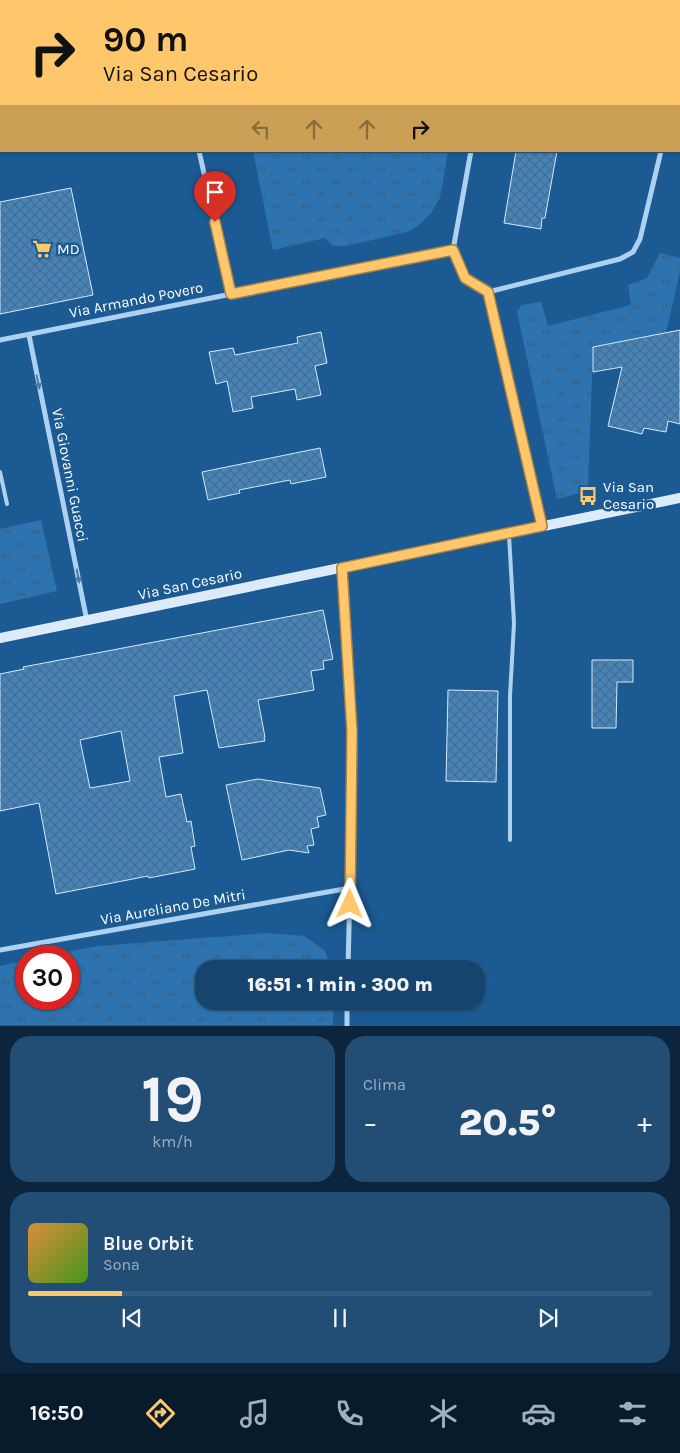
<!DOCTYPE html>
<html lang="it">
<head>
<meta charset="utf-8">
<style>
	:root { --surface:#15446e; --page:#224e76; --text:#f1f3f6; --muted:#9db0c2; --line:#345c81; --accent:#fec76c }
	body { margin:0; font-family:Karla,sans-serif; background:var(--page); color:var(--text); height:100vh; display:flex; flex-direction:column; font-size:19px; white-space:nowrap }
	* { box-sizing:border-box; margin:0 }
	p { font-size:16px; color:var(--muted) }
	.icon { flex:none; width:28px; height:28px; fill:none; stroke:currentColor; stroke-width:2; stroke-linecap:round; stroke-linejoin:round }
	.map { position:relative; height:1026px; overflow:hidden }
	.sheet { display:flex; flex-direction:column; gap:10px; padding:10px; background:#0c253c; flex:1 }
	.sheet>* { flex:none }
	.top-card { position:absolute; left:0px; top:0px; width:680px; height:152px; box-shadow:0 1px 4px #0004,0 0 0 1px var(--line); background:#fec76c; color:#111; overflow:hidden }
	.speed { position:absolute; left:15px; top:945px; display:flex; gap:10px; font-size:25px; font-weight:700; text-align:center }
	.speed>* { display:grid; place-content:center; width:65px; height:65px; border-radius:50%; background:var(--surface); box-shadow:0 1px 4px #0004,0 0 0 1px var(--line); line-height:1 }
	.speed .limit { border:8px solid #d22; background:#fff; color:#111 }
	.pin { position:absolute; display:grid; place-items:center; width:42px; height:42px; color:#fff; margin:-51px -21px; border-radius:50% 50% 50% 0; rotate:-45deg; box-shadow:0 0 5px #0007 }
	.pin .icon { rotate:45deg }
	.me { position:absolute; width:55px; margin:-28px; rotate:1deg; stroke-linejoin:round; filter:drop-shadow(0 0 4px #0008) }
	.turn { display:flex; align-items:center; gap:18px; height:105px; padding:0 20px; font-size:22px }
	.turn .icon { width:65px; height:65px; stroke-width:2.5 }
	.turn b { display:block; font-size:35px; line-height:42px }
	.lanes { display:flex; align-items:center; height:48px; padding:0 20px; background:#0003; justify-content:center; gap:25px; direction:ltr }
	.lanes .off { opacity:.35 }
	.big { font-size:38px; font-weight:800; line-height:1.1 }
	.sheet .card { flex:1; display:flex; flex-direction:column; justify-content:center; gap:8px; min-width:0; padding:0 18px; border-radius:20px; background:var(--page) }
	.sheet .dial { align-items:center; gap:0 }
	.dial b { font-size:65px; line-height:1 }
	.song { display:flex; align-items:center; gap:15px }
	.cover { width:60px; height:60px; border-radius:8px; background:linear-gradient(135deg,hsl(30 70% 55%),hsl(100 70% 35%)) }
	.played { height:5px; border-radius:2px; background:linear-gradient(90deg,var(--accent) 15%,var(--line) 15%) }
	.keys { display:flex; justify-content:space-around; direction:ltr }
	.heat { display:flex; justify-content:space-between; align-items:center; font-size:28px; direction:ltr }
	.sheet .tiles { flex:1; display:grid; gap:10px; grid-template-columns:1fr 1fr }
	.card:last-child { grid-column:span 2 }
	.trip { position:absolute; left:195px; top:960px; width:290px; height:50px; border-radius:20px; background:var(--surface); box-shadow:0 1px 4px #0004,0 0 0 1px var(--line); font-weight:800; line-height:50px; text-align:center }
	.menu { display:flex; height:80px; justify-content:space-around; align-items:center; background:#081b2c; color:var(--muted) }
	.menu .icon { width:35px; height:35px }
	.menu .selected { color:var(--accent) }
	.menu b { font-size:22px; color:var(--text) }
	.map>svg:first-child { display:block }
	.grass { fill:url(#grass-tufts) }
	.building { fill:url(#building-cross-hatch); stroke:#d4e9fa; fill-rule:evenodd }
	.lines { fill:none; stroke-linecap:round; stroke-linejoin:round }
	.lane { stroke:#aed1ef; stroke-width:4 }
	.street { stroke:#aed1ef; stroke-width:5 }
	.secondary { stroke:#dbebfa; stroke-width:10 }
	.oneway { fill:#487eaf }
	.route-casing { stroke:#a58146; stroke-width:12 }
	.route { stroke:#fec76c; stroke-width:9 }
	.labels { text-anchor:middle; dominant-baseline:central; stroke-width:5; stroke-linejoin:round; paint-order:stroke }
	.poi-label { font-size:15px; fill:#fff; stroke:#1c5a93; text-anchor:start }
	.street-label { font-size:15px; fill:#fff; stroke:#1c5a93 }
</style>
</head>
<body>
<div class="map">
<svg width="680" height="1026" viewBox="0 0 680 1026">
	<defs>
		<pattern id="grass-tufts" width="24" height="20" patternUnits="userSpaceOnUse" patternTransform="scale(1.25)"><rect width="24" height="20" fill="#2d73af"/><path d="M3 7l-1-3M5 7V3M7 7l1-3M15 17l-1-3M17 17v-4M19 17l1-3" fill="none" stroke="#3e5e79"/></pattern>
		<pattern id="building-cross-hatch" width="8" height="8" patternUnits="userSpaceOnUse" patternTransform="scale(1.25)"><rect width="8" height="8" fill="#4583b9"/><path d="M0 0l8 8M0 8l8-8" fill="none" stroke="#486d8d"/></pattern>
	</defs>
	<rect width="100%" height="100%" fill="#1c5a93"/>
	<g class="grass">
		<rect x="203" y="0" width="272" height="1"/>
		<path d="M253,151H448L440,198L431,213L419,225L407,232L346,246H333L325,238L273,250Z"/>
		<path d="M660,253L680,258V271L666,333L593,347L588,491L557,499L517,312L521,305L541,302L548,326L631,305L628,285L647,278Z"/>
		<path d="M41,520L57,591L0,604V529Z"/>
		<path d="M268,933L304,936L324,950L332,969H204V1001H333V1025H0V966L26,960V999H69V956H44L98,946Z"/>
	</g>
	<g class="building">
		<path d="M516,151H557L545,218H542L541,229L504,223Z"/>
		<path d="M71,188L93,295L0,314V202Z"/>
		<path d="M680,330V424L668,421L666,432L644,428L642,434L608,426L622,367L593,372V347Z"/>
		<path d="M321,332L327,363L315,366L321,395L297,400L295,389L251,397L253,408L233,412L227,381L216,384L209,352L233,348L235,355L298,343L297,337Z"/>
		<path d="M320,448L326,477L291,484L290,480L239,490L240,493L208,500L202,472Z"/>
		<path d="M323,610L333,659L323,661L324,669L311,671L314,690L258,700L265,737H264L265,741L219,748L207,690L174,696L183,753L159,757L166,797L181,794L187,822L191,821L195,846L191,847L195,869L149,878L148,876L56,894L39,803L0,811V674L24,669L23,667ZM121,731L130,781L90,788L80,740Z"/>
		<path d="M592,660H633V682H617L616,728H592Z"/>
		<path d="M448,690L498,691L496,782L446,781Z"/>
		<path d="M258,779L320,788L326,815L317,817L319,827L311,829L314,845L307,846L309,853L289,850L242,860L226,785Z"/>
	</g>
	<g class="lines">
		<g class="lane">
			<path d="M0,472L7,504"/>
			<path d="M509,535L514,623L510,696V840"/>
		</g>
		<g class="street">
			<path d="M162,1L164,0"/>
			<path d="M192,1L193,0"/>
			<path d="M499,1V0"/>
			<path d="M0,37H1"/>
			<path d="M679,80L680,75"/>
			<path d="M199,151L231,294"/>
			<path d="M471,151L453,250L465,278L488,292L542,526"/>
			<path d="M488,292L620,259L633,252L640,239L661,151"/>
			<path d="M29,335L87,621"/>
			<path d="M0,340L453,250"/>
			<path d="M342,568L352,732L350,888L348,969"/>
			<path d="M0,950L350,888"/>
			<path d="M347,1026V1001"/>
		</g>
		<path class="secondary" d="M0,638L680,498"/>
	</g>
	<defs><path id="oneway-solid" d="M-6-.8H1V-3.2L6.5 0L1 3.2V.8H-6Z" transform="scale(1.25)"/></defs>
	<g class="oneway">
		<use href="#oneway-solid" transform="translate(38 382) rotate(79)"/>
		<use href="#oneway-solid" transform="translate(78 576) rotate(79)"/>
	</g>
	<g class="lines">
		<g class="route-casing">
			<path id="route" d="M215,222L231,294L453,250L465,278L488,292L542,526L342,568L352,732L350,904"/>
		</g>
		<use href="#route" class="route"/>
	</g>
	<defs>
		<g id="supermarket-bare" transform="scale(1.5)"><path d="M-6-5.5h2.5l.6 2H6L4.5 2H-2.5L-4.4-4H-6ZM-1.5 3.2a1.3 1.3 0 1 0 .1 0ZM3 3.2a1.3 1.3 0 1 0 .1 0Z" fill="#fec76c" stroke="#1c5a93" stroke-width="2.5" paint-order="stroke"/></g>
		<g id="bus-bare" transform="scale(1.5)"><path d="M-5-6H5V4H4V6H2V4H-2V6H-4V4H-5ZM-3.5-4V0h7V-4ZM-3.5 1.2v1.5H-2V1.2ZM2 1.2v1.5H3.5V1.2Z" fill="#fec76c" stroke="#1c5a93" stroke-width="2.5" paint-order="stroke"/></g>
	</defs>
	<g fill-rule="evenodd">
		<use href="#supermarket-bare" x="42" y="249"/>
		<use href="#bus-bare" x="588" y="496"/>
	</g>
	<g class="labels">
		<g class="poi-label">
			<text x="57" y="249">MD</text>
			<text x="603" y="487">Via San<tspan x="603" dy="17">Cesario</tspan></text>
		</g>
		<g class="street-label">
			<text transform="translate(136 300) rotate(-11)">Via Armando Povero</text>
			<text transform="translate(70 475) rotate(79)">Via Giovanni Guacci</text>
			<text transform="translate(190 584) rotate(-12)">Via San Cesario</text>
			<text transform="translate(173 907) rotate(-10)">Via Aureliano De Mitri</text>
		</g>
	</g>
</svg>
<div class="speed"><div class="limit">30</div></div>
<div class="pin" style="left:215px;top:222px;background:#d93025"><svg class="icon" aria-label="arrive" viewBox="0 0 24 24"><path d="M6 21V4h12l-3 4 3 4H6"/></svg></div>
<svg class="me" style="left:350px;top:904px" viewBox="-20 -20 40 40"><path d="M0-17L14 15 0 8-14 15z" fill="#fec76c" stroke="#fff" stroke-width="4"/></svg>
<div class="trip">16:51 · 1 min · 300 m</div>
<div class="top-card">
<div class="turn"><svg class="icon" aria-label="right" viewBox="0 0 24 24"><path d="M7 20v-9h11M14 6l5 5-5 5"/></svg><div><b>90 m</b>Via San Cesario</div></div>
<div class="lanes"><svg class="icon off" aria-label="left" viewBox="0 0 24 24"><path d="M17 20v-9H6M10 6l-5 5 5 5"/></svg><svg class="icon off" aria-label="ahead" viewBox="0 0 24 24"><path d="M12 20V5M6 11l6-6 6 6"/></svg><svg class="icon off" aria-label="ahead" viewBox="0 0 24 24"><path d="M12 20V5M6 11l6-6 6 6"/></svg><svg class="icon" aria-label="right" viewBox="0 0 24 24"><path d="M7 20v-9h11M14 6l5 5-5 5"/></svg></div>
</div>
</div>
<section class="sheet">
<div class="tiles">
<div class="card dial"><b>19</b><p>km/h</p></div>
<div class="card"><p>Clima</p>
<div class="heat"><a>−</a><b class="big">20.5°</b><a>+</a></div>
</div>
<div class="card">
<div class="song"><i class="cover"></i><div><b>Blue Orbit</b><p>Sona</p></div></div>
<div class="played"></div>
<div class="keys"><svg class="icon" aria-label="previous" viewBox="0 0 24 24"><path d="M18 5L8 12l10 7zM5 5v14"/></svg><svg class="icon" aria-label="pause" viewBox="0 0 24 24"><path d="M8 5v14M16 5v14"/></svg><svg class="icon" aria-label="next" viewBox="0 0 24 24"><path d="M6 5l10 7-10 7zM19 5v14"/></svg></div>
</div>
</div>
</section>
<nav class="menu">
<b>16:50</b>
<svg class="icon selected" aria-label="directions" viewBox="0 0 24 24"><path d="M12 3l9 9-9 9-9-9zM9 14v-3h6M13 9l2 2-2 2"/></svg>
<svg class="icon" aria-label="music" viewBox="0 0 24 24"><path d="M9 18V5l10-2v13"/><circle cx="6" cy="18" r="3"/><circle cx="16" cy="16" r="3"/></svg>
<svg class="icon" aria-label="phone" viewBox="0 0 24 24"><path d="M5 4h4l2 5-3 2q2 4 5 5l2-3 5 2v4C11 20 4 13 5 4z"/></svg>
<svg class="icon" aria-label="climate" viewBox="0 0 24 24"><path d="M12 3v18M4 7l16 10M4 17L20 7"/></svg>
<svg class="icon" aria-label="car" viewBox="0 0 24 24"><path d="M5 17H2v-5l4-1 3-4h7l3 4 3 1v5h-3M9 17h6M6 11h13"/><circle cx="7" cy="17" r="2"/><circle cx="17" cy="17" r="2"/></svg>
<svg class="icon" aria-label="filters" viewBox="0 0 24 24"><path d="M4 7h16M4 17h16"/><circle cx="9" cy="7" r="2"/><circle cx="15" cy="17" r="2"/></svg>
</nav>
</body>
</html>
